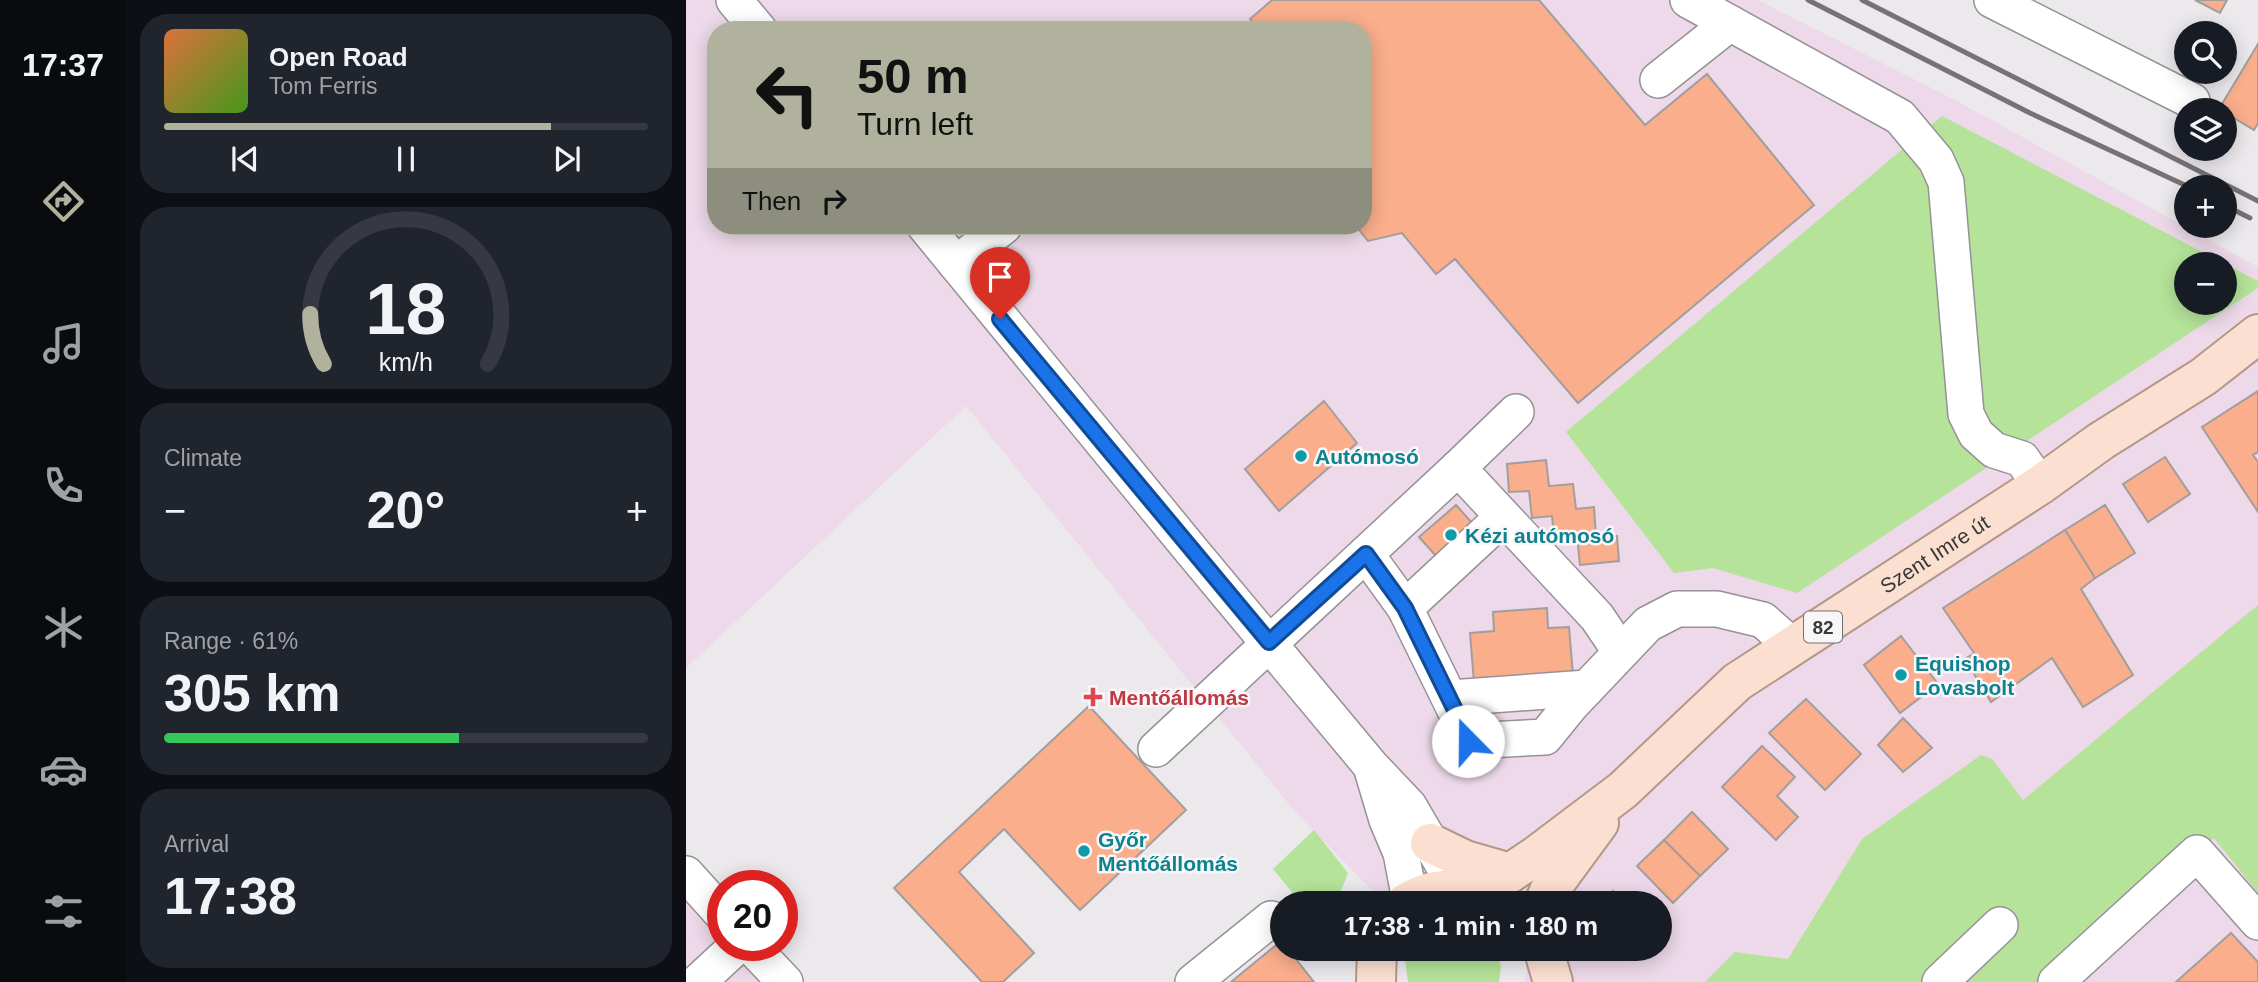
<!DOCTYPE html>
<html lang="en">
<head>
<meta charset="utf-8">
<style>
	:root { --surface:#171b24; --page:#20242c; --text:#f1f3f6; --muted:#9ea1a6; --line:#363941; --accent:#b1b29d }
	body { margin:0; font-family:Helvetica,sans-serif; background:var(--page); color:var(--text); height:100vh; display:flex; flex-direction:column; font-size:26px; white-space:nowrap }
	* { box-sizing:border-box; margin:0 }
	p { font-size:23px; color:var(--muted) }
	.icon { flex:none; width:38px; height:38px; fill:none; stroke:currentColor; stroke-width:2; stroke-linecap:round; stroke-linejoin:round }
	.map { position:relative; flex:1; overflow:hidden }
	.details { display:flex; flex-direction:column; gap:14px; padding:14px; background:#0d0f14; width:560px }
	.details>* { flex:none }
	.hud { position:absolute; left:21px; top:21px; width:665px; height:214px; border-radius:28px; box-shadow:0 4px 18px #0003; background:#b1b29d; color:#111; overflow:hidden }
	.buttons { position:absolute; left:1488px; top:21px; display:grid; gap:14px }
	.buttons a { display:grid; place-items:center; width:63px; height:63px; border-radius:50%; background:var(--surface); box-shadow:0 4px 18px #0003; font-size:35px }
	.speed { position:absolute; left:21px; top:870px; display:flex; gap:14px; font-size:35px; font-weight:700; text-align:center }
	.speed>* { display:grid; place-content:center; width:91px; height:91px; border-radius:50%; background:var(--surface); box-shadow:0 4px 18px #0003; line-height:1 }
	.speed .limit { border:10px solid #d22; background:#fff; color:#111 }
	.pin { position:absolute; display:grid; place-items:center; width:60px; height:60px; color:#fff; margin:-72px -30px; border-radius:50% 50% 50% 0; rotate:-45deg; box-shadow:0 0 7px #0007 }
	.pin .icon { rotate:45deg }
	.me { position:absolute; width:77px; margin:-38px; rotate:338deg; stroke-linejoin:round; filter:drop-shadow(0 0 5px #0008) }
	.turn { display:flex; align-items:center; gap:24px; height:147px; padding:0 35px; font-size:32px }
	.turn .icon { width:91px; height:91px; stroke-width:2.5 }
	.turn b { display:block; font-size:49px; line-height:60px }
	.then { display:flex; align-items:center; height:66px; padding:0 35px; background:#0003; gap:14px; font-size:26px }
	.big { font-size:52px; font-weight:700; line-height:1.1 }
	.details .card { flex:1; display:flex; flex-direction:column; justify-content:center; gap:10px; min-width:0; padding:0 24px; border-radius:28px; background:var(--page) }
	.details .dial { align-items:center; gap:0 }
	.dial svg { height:182px; overflow:visible; fill:none; stroke:var(--line); stroke-width:7; stroke-linecap:round; text-anchor:middle }
	.dial text { fill:var(--text); stroke:none }
	.song { display:flex; align-items:center; gap:21px }
	.cover { width:84px; height:84px; border-radius:10px; background:linear-gradient(135deg,hsl(20 70% 55%),hsl(100 70% 35%)) }
	.played { height:7px; border-radius:4px; background:linear-gradient(90deg,var(--accent) 80%,var(--line) 80%) }
	.keys { display:flex; justify-content:space-around; direction:ltr }
	.heat { display:flex; justify-content:space-between; align-items:center; font-size:38px; direction:ltr }
	.charge { height:10px; border-radius:5px; background:linear-gradient(90deg,#34c759 61%,var(--line) 0) }
	.trip { position:absolute; left:584px; top:891px; width:402px; height:70px; border-radius:35px; background:var(--surface); box-shadow:0 4px 18px #0003; font-weight:700; line-height:70px; text-align:center }
	main { display:flex; flex:1; min-height:0 }
	.tab-bar { display:flex; flex-direction:column; width:126px; justify-content:space-around; align-items:center; background:#090b0e; color:var(--muted) }
	.tab-bar .icon { width:49px; height:49px }
	.tab-bar .active { color:var(--accent) }
	.tab-bar b { font-size:32px; color:var(--text) }
	.map>svg:first-child { display:block }
	.commercial { fill:#edd9e9; fill-rule:evenodd }
	.green { fill:#b5e39a; fill-rule:evenodd }
	.building { fill:#faae8c; stroke:#a29e9d; stroke-width:2 }
	.lines { fill:none; stroke-linecap:round; stroke-linejoin:round }
	.minor-casing { stroke:#959295; stroke-width:38 }
	.major-casing { stroke:#b59788; stroke-width:42 }
	.minor { stroke:#fff; stroke-width:35 }
	.major { stroke:#fbdfd1; stroke-width:38 }
	.rail { stroke:#757375; stroke-width:5 }
	.route-casing { stroke:#114b97; stroke-width:18 }
	.route { stroke:#1a73e8; stroke-width:12 }
	.culture-dot { fill:#0f9aa8; stroke:#f9f6f9; stroke-width:2.5 }
	.health-dot { fill:#e0444e; stroke:#f9f6f9; stroke-width:2.5 }
	.labels { text-anchor:middle; dominant-baseline:central; stroke-width:5; stroke-linejoin:round; paint-order:stroke }
	.shield { fill:#f9f6f9; stroke:#727072; stroke-width:2 }
	.shield-label { font-size:19px; font-weight:bold; fill:#383738 }
	.culture-label { font-size:21px; font-weight:bold; fill:#0d838f; stroke:#f9f6f9; text-anchor:start }
	.street-label { font-size:21px; fill:#383738; stroke:#f9f6f9 }
	.health-label { font-size:21px; font-weight:bold; fill:#be3a42; stroke:#f9f6f9; text-anchor:start }
</style>
</head>
<body>
<main>
<nav class="tab-bar">
<b>17:37</b>
<svg class="icon active" aria-label="directions" viewBox="0 0 24 24"><path d="M12 3l9 9-9 9-9-9zM9 14v-3h6M13 9l2 2-2 2"/></svg>
<svg class="icon" aria-label="music" viewBox="0 0 24 24"><path d="M9 18V5l10-2v13"/><circle cx="6" cy="18" r="3"/><circle cx="16" cy="16" r="3"/></svg>
<svg class="icon" aria-label="phone" viewBox="0 0 24 24"><path d="M5 4h4l2 5-3 2q2 4 5 5l2-3 5 2v4C11 20 4 13 5 4z"/></svg>
<svg class="icon" aria-label="climate" viewBox="0 0 24 24"><path d="M12 3v18M4 7l16 10M4 17L20 7"/></svg>
<svg class="icon" aria-label="car" viewBox="0 0 24 24"><path d="M5 17H2v-5l4-1 3-4h7l3 4 3 1v5h-3M9 17h6M6 11h13"/><circle cx="7" cy="17" r="2"/><circle cx="17" cy="17" r="2"/></svg>
<svg class="icon" aria-label="filters" viewBox="0 0 24 24"><path d="M4 7h16M4 17h16"/><circle cx="9" cy="7" r="2"/><circle cx="15" cy="17" r="2"/></svg>
</nav>
<section class="details">
<div class="card">
<div class="song"><i class="cover"></i><div><b>Open Road</b><p>Tom Ferris</p></div></div>
<div class="played"></div>
<div class="keys"><svg class="icon" aria-label="previous" viewBox="0 0 24 24"><path d="M18 5L8 12l10 7zM5 5v14"/></svg><svg class="icon" aria-label="pause" viewBox="0 0 24 24"><path d="M8 5v14M16 5v14"/></svg><svg class="icon" aria-label="next" viewBox="0 0 24 24"><path d="M6 5l10 7-10 7zM19 5v14"/></svg></div>
</div>
<div class="card dial"><svg viewBox="0 0 100 80">
<path d="M14 69A42 42 0 1 1 86 69"/>
<path d="M14 69A42 42 0 0 1 8 47" stroke="#b1b29d"/>
<text x="50" y="56" font-size="32" font-weight="700">18</text>
<text x="50" y="72" font-size="11">km/h</text>
</svg></div>
<div class="card"><p>Climate</p>
<div class="heat"><a>−</a><b class="big">20°</b><a>+</a></div>
</div>
<div class="card"><p>Range · 61%</p><b class="big">305 km</b><div class="charge"></div></div>
<div class="card"><p>Arrival</p><b class="big">17:38</b></div>
</section>
<div class="map">
<svg width="1572" height="982" viewBox="0 0 1572 982">
	<rect width="100%" height="100%" fill="#ece9ec"/>
	<g class="commercial">
		<path d="M0,0H1072L1269,100L1572,267V982H839L841,965L839,949L975,948V903H699L611,814L280,406L0,668ZM30,30H677V226H30ZM1500,264H1538V303H1500Z"/>
		<path d="M0,852L37,892V945H84L117,982H0Z"/>
	</g>
	<g class="green">
		<path d="M1256,116L1572,281V288L1111,593L1027,568L988,573L880,432ZM1500,264H1538V303H1500Z"/>
		<path d="M1572,605V893L1528,838L1370,982H1019L1049,952L1102,959L1176,839L1295,755L1306,759L1337,800Z"/>
		<path d="M628,830L662,873L650,903H615L587,869Z"/>
		<path d="M723,949H811L815,967L813,982H722L719,960Z"/>
	</g>
	<g class="building">
		<path d="M586,0H853L959,125L1021,74L1128,205L892,403L769,259L750,274L716,233L682,241L670,226H677V208L683,192L677,185V30H573L564,19Z"/>
		<path d="M1509,0H1541L1534,13Z"/>
		<path d="M1572,44V123L1568,130L1533,109Z"/>
		<path d="M1572,391V452L1567,455L1572,462V512L1516,427Z"/>
		<path d="M638,401L671,443L593,511L559,469Z"/>
		<path d="M1479,457L1504,494L1462,522L1437,484Z"/>
		<path d="M860,460L863,486L887,484L890,509L908,507L910,537L931,536L933,561L894,565L891,536L868,538L866,516L846,518L843,491L823,492L821,464Z"/>
		<path d="M770,505L796,534L759,566L733,537Z"/>
		<path d="M1419,505L1449,553L1409,578L1379,530Z"/>
		<path d="M1379,530L1409,578L1395,589L1447,675L1397,707L1366,658L1305,702L1279,659L1288,653L1257,608Z"/>
		<path d="M861,608L862,628L883,627L887,675L788,683L784,633L808,631L807,612Z"/>
		<path d="M1215,636L1252,684L1214,713L1178,665Z"/>
		<path d="M1120,699L1175,754L1139,790L1083,733Z"/>
		<path d="M403,706L500,810L394,910L318,829L273,872L348,953L317,982H296L208,888Z"/>
		<path d="M1217,718L1246,748L1217,772L1192,745Z"/>
		<path d="M1076,746L1109,777L1091,796L1112,817L1090,840L1036,787Z"/>
		<path d="M1006,812L1042,849L1014,876L978,840Z"/>
		<path d="M978,840L1014,876L987,903L951,866Z"/>
		<path d="M927,891L940,903H917Z"/>
		<path d="M1545,933L1572,962V982H1490Z"/>
		<path d="M595,941L597,948H601L628,982H545Z"/>
	</g>
	<g class="lines">
		<g class="minor-casing">
			<g id="minor">
				<path d="M48,0L73,30"/>
				<path d="M1002,0L1214,117L1250,160L1260,182L1280,414L1290,434L1308,450L1336,459L1354,485"/>
				<path d="M1306,0L1506,101"/>
				<path d="M972,80L1044,23"/>
				<path d="M239,226L505,550L685,766L723,806L759,868"/>
				<path d="M270,264L318,226"/>
				<path d="M772,468L830,412"/>
				<path d="M680,554L719,608L771,714L782,741L859,737L885,705L962,624L991,609H1031L1077,620L1105,645"/>
				<path d="M719,608L817,517"/>
				<path d="M764,698L901,688"/>
				<path d="M470,749L772,468L911,617L934,651"/>
				<path d="M687,773L701,820L715,853L724,900"/>
				<path d="M0,874L37,915"/>
				<path d="M64,945L99,982"/>
				<path d="M12,982L52,945"/>
				<path d="M507,982L585,919"/>
				<path d="M1254,982L1314,925"/>
				<path d="M1370,982L1511,853L1572,922"/>
			</g>
		</g>
		<g class="major-casing">
			<g id="major">
				<path d="M744,843L779,860L824,873"/>
				<path id="s1" d="M785,892L824,873L851,855L937,790L1051,682L1354,485L1415,441L1517,377L1572,334"/>
				<path d="M720,903C748,885 780,886 807,902"/>
				<path d="M858,903L863,891L913,823"/>
				<path d="M857,948L867,982"/>
				<path d="M690,982L691,948"/>
			</g>
		</g>
		<use href="#minor" class="minor"/>
		<use href="#major" class="major"/>
		<g class="rail">
			<path d="M1122,0L1344,113L1503,187"/>
			<path d="M1176,0L1572,201"/>
			<path d="M1538,205L1564,218"/>
		</g>
	</g>
	<g class="lines">
		<g class="route-casing">
			<path id="route" d="M314,319L583,642L680,554L719,608L771,714L782,741"/>
		</g>
		<use href="#route" class="route"/>
	</g>
	<g class="culture-dot">
		<circle cx="615" cy="456" r="7"/>
		<circle cx="765" cy="535" r="7"/>
		<circle cx="1215" cy="675" r="7"/>
		<circle cx="398" cy="851" r="7"/>
	</g>
	<path class="health-dot" d="M403.5 686.5h7v7h7v7h-7v7h-7v-7h-7v-7h7z"/>
	<g class="labels">
		<rect class="shield" x="1118" y="611.5" width="38" height="31" rx="5"/>
		<g class="shield-label">
			<text x="1137" y="627">82</text>
		</g>
		<g class="culture-label">
			<text x="629" y="456">Autómosó</text>
			<text x="779" y="535">Kézi autómosó</text>
			<text x="1229" y="663">Equishop<tspan x="1229" dy="24">Lovasbolt</tspan></text>
			<text x="412" y="839">Győr<tspan x="412" dy="24">Mentőállomás</tspan></text>
		</g>
		<g class="street-label">
			<text stroke="none"><textPath href="#s1" startOffset="576">Szent Imre út</textPath></text>
		</g>
		<g class="health-label">
			<text x="423" y="697">Mentőállomás</text>
		</g>
	</g>
</svg>
<div class="buttons">
<a><svg class="icon" aria-label="search" viewBox="0 0 24 24"><circle cx="10" cy="10" r="6"/><path d="M15 15l6 6"/></svg></a>
<a><svg class="icon" aria-label="layers" viewBox="0 0 24 24"><path d="M12 4l9 5-9 5-9-5zM3 14l9 5 9-5"/></svg></a>
<a>+</a>
<a>−</a>
</div>
<div class="speed"><div class="limit">20</div></div>
<div class="pin" style="left:314px;top:319px;background:#d93025"><svg class="icon" aria-label="arrive" viewBox="0 0 24 24"><path d="M6 21V4h12l-3 4 3 4H6"/></svg></div>
<svg class="me" style="left:782px;top:741px" viewBox="-20 -20 40 40"><circle r="19" fill="#fff"/><path d="M0-13L10 11 0 6-10 11z" fill="#1a73e8"/></svg>
<div class="trip">17:38 · 1 min · 180 m</div>
<div class="hud">
<div class="turn"><svg class="icon" aria-label="left" viewBox="0 0 24 24"><path d="M17 20v-9H6M10 6l-5 5 5 5"/></svg><div><b>50 m</b>Turn left</div></div>
<div class="then">Then<svg class="icon" aria-label="right" viewBox="0 0 24 24"><path d="M7 20v-9h11M14 6l5 5-5 5"/></svg></div>
</div>
</div>
</main>
</body>
</html>
